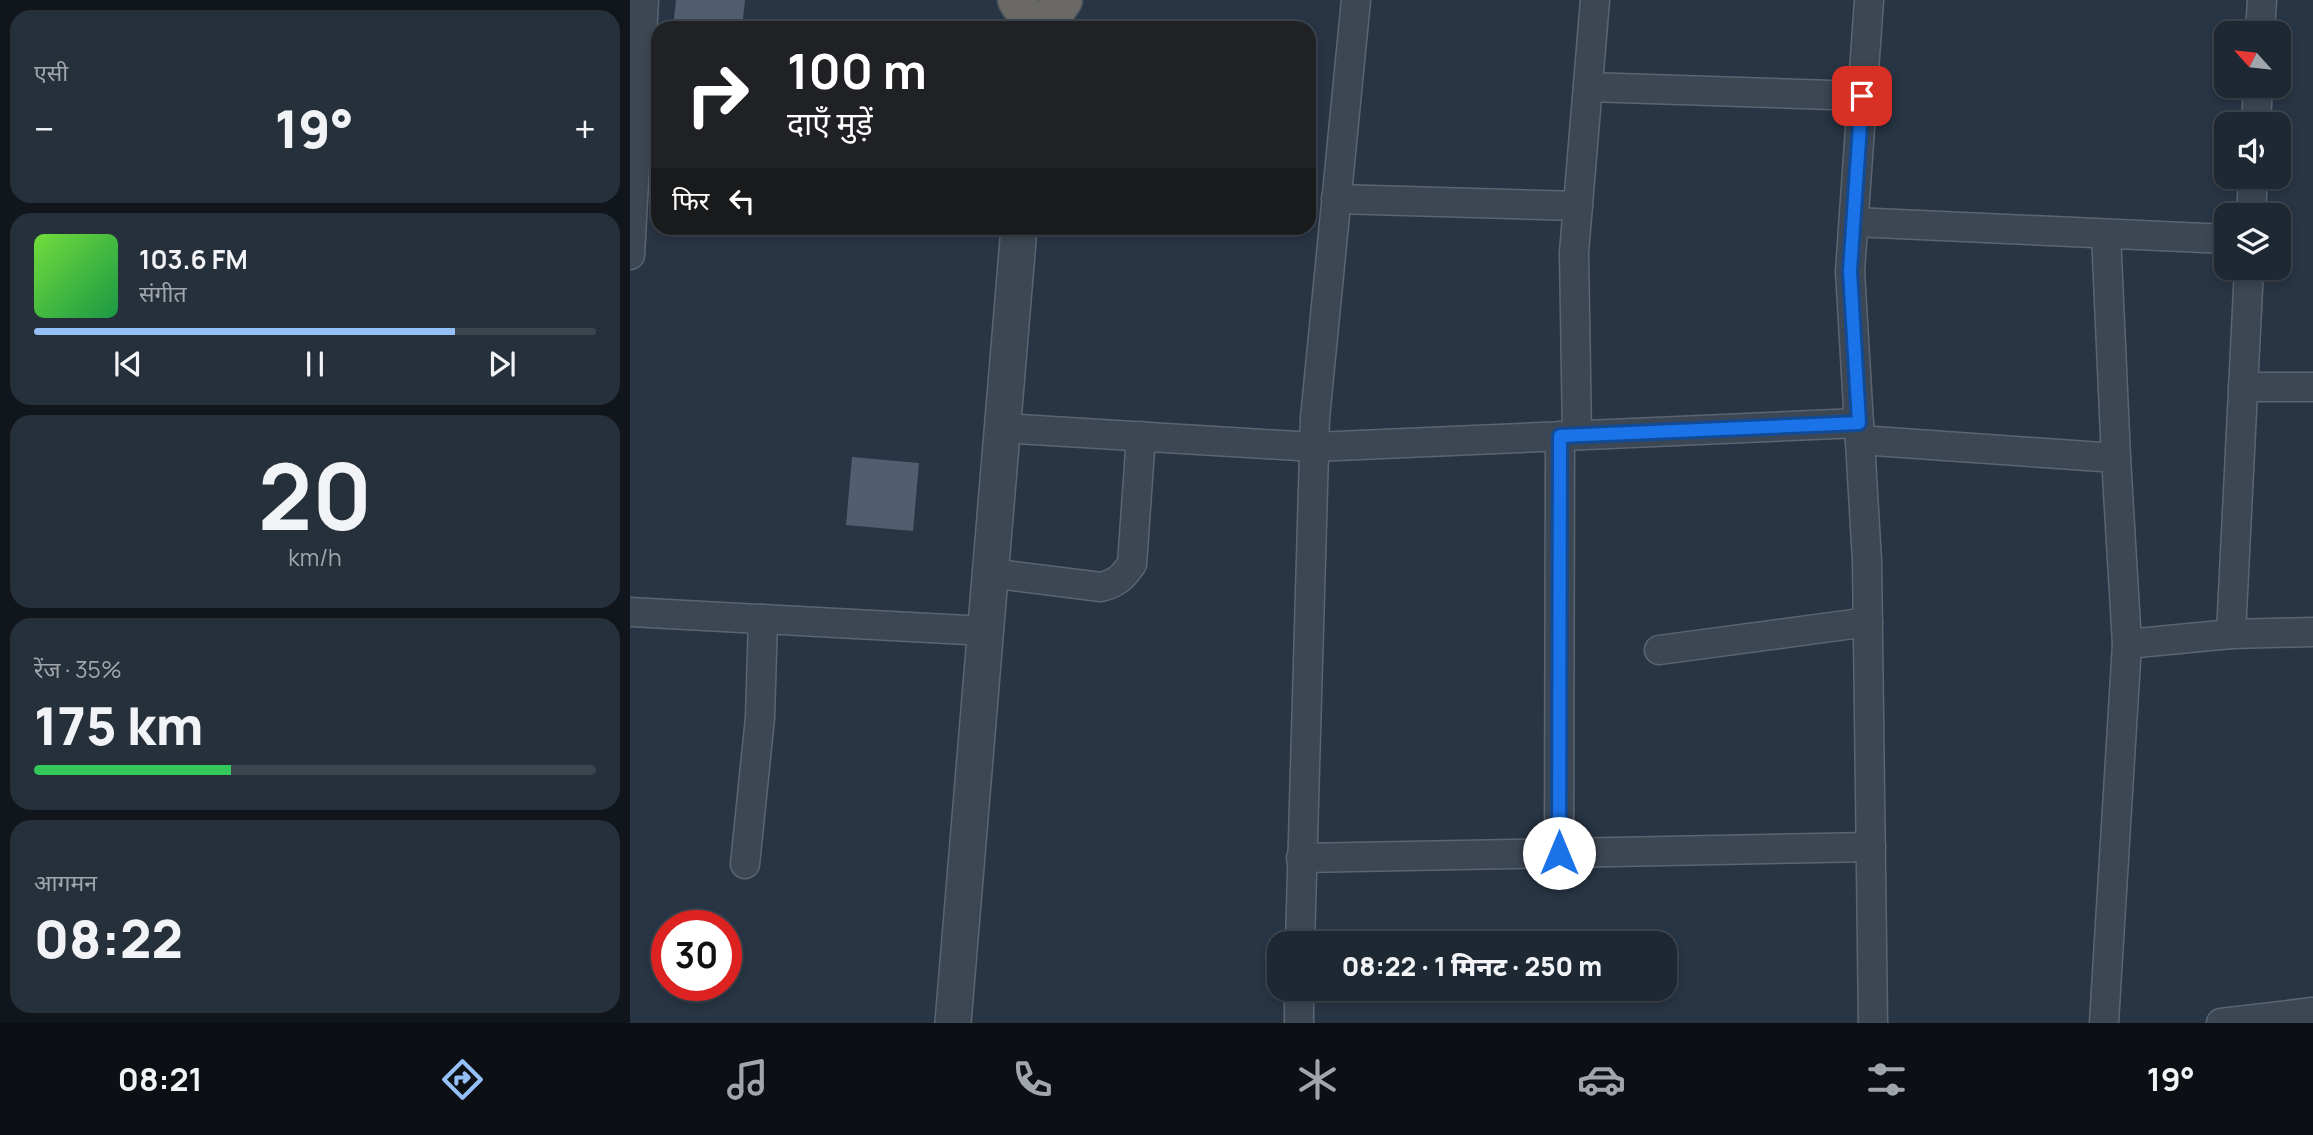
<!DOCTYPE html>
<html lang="hi">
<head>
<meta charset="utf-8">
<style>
	:root { --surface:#1e2833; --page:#26303b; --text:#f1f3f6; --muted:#a1a6ac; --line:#3c444e; --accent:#95bff7 }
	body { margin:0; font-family:Manrope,"Noto Sans Devanagari",sans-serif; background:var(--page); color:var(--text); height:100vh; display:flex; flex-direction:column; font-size:26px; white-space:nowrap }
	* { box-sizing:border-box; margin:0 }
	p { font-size:23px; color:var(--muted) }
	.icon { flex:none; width:38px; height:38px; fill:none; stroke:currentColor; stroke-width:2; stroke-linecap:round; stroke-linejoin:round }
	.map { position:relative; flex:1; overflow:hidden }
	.drawer { display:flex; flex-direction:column; gap:10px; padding:10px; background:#10161c; width:630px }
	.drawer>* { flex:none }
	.hud { position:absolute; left:21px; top:21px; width:665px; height:214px; border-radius:21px; box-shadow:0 4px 10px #0003,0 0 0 2px var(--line); background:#202124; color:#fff; overflow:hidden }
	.needle { width:46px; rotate:297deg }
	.tools { position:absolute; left:1584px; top:21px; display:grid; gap:14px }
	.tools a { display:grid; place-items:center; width:77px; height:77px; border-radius:14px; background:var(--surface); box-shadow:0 4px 10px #0003,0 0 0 2px var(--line); font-size:35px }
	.speed { position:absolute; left:21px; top:910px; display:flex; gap:14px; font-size:35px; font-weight:700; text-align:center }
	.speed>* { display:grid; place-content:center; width:91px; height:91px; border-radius:50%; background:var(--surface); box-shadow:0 4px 10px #0003,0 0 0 2px var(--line); line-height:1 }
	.speed .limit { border:10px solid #d22; background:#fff; color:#111 }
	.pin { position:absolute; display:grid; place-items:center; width:60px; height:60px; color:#fff; margin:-30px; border-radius:14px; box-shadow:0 4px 10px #0006 }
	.me { position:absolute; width:77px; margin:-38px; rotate:0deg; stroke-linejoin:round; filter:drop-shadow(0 0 5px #0008) }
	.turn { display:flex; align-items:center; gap:24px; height:147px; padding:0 21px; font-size:32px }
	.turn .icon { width:91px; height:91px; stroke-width:2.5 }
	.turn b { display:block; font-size:49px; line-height:60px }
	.then { display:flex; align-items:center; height:66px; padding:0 21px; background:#0003; gap:14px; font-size:26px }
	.big { font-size:52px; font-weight:800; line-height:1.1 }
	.drawer .widget { flex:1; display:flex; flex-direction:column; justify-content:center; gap:10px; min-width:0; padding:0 24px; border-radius:21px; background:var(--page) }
	.drawer .dial { align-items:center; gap:0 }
	.dial b { font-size:91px; line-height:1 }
	.song { display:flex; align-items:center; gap:21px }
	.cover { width:84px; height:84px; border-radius:10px; background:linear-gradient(135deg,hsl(100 70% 55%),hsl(140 70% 35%)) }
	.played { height:7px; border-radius:4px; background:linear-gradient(90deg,var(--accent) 75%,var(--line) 75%) }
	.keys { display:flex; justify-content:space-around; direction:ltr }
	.heat { display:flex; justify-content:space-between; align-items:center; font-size:38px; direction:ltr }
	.charge { height:10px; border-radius:5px; background:linear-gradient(90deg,#34c759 35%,var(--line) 0) }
	.trip { position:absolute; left:637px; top:931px; width:410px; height:70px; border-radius:21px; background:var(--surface); box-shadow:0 4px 10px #0003,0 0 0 2px var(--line); font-weight:800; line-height:70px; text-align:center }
	.menu { display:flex; height:112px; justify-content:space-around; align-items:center; background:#0c1014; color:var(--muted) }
	.menu .icon { width:49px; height:49px }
	.menu .active { color:var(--accent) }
	.menu b { font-size:32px; color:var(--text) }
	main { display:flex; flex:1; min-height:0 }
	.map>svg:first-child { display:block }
	.building { fill:#515e6f }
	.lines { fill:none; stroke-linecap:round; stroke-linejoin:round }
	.minor-casing { stroke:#5b6571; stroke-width:31 }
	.tertiary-casing { stroke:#5b6571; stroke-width:38 }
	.trunk-casing { stroke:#47525e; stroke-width:41 }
	.minor { stroke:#3c4753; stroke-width:28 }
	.tertiary { stroke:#3c4753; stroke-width:35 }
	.trunk { stroke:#6a6966; stroke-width:38 }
	.route-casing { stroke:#114b97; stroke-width:18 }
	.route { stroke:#1a73e8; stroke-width:12 }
</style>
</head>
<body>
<main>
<section class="drawer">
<div class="widget"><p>एसी</p>
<div class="heat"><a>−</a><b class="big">19°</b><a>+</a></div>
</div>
<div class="widget">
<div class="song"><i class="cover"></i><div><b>103.6 FM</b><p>संगीत</p></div></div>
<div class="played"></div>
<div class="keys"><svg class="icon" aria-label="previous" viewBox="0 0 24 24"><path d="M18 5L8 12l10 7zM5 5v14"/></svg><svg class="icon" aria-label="pause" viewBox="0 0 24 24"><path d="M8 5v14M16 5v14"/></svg><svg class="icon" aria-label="next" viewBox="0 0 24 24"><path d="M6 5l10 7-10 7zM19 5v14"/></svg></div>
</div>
<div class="widget dial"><b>20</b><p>km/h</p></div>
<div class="widget"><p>रेंज · 35%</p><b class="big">175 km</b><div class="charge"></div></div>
<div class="widget"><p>आगमन</p><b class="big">08:22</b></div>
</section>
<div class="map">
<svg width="1683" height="1023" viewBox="0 0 1683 1023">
	<rect width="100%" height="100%" fill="#283544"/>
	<g class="building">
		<path d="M46,0H115L112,28H43Z"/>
		<path d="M222,457L289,463L283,531L216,525Z"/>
	</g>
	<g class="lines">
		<g class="minor-casing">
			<g id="minor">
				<path d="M1239,0L1220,271L1237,561L1243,1023"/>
				<path d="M1630,33L1632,0"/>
				<path d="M958,87L1232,96"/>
				<path d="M1626,124L1628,86"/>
				<path d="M706,199L948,206"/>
				<path d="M1621,215L1623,177"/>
				<path d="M1224,222L1596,239"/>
				<path d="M1476,234L1486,458"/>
				<path d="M0,255L14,0"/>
				<path d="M1613,387H1683"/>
				<path d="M372,428L684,447L1229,423"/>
				<path d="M947,435L944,253L965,0"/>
				<path d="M1230,440L1486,458L1497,644L1474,1023"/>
				<path d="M360,573L471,587C487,583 493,577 502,564L511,436"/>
				<path d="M0,612L355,631"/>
				<path d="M1601,634L1619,268"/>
				<path d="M1497,644L1601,634L1683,632"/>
				<path d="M1029,650L1238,622"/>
				<path d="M929,853L930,436"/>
				<path d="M671,858L1241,847"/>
				<path d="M115,864L130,718L133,619"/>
				<path d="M670,943L685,418L726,0"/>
				<path d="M669,1023V989"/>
				<path d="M1591,1023L1683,1012"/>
			</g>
		</g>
		<g class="tertiary-casing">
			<path id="tertiary" d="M323,1023L389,228"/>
		</g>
		<g class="trunk-casing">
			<g id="trunk">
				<path d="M387,0L390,5"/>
				<path d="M422,16L433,0"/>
			</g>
		</g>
		<use href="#minor" class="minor"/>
		<use href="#tertiary" class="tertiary"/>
		<use href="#trunk" class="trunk"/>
	</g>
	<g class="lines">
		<g class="route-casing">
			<path id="route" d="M929,853L930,436L1229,423L1220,271L1232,96"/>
		</g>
		<use href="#route" class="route"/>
	</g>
</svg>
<div class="tools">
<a><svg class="needle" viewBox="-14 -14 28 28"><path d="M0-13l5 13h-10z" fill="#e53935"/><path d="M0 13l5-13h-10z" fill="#a1a6ac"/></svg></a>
<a><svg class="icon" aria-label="sound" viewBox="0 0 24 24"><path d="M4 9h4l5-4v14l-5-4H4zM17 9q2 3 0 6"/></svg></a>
<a><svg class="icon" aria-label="layers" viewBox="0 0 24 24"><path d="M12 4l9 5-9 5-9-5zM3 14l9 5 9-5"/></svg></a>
</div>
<div class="speed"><div class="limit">30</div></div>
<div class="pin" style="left:1232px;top:96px;background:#d93025"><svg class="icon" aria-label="arrive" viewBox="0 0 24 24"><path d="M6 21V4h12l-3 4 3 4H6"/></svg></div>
<svg class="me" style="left:929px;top:853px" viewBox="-20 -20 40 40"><circle r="19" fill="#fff"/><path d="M0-13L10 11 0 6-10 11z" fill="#1a73e8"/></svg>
<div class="trip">08:22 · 1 मिनट · 250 m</div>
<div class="hud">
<div class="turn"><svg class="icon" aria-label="right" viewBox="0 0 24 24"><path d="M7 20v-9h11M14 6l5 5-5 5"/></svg><div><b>100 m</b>दाएँ मुड़ें</div></div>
<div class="then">फिर<svg class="icon" aria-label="left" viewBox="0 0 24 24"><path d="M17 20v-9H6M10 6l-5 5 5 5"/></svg></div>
</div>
</div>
</main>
<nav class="menu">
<b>08:21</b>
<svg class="icon active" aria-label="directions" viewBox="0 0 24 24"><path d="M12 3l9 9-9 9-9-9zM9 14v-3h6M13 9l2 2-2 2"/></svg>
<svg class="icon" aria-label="music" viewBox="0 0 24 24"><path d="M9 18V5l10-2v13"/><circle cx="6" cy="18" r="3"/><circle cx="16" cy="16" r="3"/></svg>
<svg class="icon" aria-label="phone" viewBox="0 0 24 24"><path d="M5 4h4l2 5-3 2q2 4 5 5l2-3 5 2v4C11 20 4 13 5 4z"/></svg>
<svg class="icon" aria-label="climate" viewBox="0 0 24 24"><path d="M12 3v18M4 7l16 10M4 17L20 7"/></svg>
<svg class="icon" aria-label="car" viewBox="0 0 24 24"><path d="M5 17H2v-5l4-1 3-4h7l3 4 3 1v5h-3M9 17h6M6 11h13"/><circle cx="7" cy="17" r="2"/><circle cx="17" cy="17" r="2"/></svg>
<svg class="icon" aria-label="filters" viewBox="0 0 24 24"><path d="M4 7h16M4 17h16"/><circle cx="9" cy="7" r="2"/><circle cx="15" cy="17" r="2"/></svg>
<b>19°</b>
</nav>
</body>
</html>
